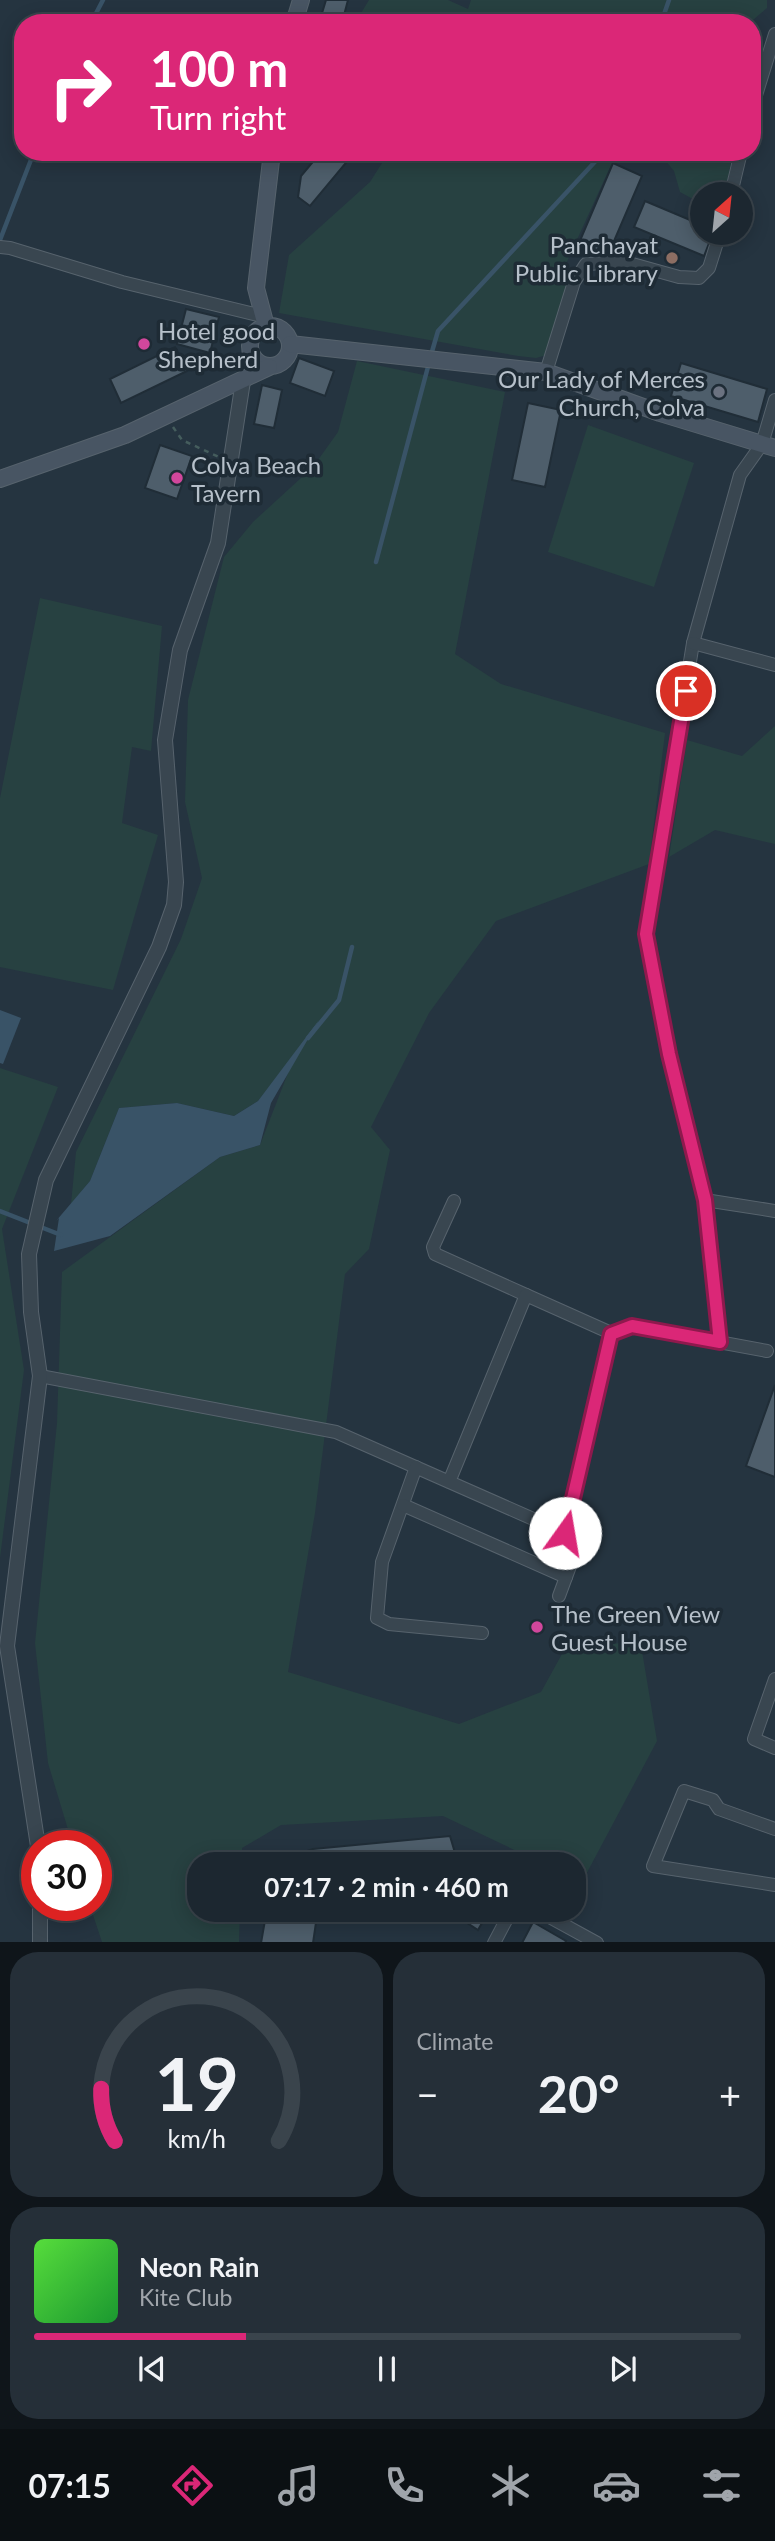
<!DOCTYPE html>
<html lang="en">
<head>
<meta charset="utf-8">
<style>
	:root { --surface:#1c2730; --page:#252f38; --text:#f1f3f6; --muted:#a0a5ab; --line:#3a444c; --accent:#db2777 }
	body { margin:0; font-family:Lato,sans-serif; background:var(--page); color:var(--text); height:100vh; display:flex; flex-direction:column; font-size:26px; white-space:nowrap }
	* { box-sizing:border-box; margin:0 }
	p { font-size:23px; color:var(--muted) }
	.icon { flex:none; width:38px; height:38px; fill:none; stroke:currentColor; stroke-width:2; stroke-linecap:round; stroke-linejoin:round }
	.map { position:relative; height:1942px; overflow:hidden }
	.panel { display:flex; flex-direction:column; gap:10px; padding:10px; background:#0f151a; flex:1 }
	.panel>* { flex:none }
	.banner { position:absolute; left:14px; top:14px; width:747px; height:147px; border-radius:28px; box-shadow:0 4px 18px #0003,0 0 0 2px var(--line); background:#db2777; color:#fff; overflow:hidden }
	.needle { width:46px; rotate:27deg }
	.fabs { position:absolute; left:690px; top:182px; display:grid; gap:14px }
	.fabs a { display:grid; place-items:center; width:63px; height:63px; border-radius:50%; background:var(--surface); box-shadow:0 4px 18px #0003,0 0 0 2px var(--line); font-size:35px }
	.speed { position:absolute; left:21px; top:1830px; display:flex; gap:14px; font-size:35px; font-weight:700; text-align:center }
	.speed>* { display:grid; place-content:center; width:91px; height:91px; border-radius:50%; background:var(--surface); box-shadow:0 4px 18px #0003,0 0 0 2px var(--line); line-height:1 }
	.speed .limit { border:10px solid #d22; background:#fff; color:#111 }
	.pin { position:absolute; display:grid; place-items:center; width:60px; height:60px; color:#fff; margin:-30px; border:4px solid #fff; border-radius:50%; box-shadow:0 2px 7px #0007 }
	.me { position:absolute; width:77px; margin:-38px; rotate:13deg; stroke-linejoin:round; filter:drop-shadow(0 0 5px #0008) }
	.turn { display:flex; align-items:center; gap:24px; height:147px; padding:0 21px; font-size:32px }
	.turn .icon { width:91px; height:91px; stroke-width:2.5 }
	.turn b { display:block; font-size:49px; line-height:60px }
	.big { font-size:52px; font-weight:700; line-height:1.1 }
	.panel .widget { flex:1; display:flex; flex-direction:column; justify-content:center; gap:10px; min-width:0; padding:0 24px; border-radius:28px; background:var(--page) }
	.panel .dial { align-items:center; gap:0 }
	.dial svg { height:182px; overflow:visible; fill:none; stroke:var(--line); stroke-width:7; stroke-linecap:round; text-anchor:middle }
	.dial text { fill:var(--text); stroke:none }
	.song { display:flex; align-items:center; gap:21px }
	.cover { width:84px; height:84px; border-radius:10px; background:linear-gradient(135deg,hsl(110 70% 55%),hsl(130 70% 35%)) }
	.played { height:7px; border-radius:4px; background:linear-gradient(90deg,var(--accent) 30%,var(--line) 30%) }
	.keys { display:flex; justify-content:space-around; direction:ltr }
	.heat { display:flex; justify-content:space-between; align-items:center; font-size:38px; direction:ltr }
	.panel .tiles { flex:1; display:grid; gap:10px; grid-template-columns:1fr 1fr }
	.widget:last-child { grid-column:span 2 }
	.trip { position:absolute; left:187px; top:1852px; width:399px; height:70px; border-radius:28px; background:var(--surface); box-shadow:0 4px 18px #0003,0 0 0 2px var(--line); font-weight:700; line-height:70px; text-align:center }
	.menu { display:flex; height:112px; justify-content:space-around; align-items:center; background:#0b1013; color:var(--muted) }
	.menu .icon { width:49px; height:49px }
	.menu .active { color:var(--accent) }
	.menu b { font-size:32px; color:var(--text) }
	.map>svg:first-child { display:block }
	.green { fill:#274141 }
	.water { fill:#395367 }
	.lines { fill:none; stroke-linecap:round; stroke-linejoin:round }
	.stream { stroke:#395367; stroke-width:4.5 }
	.building { fill:#4e5e6b; stroke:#202d37; stroke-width:2 }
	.service-casing { stroke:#57636d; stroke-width:8 }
	.minor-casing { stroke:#57636d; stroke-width:14 }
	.tertiary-casing { stroke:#57636d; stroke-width:16 }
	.secondary-casing { stroke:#57636d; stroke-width:18 }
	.path { stroke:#455d5d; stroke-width:2.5; stroke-dasharray:5 5; stroke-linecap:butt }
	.service { stroke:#394650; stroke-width:6 }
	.minor { stroke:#394650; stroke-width:12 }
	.tertiary { stroke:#394650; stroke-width:14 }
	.secondary { stroke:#485563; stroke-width:16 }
	.route-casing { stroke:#8e194d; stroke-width:18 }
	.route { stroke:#db2777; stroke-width:12 }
	.education-dot { fill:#8d6e63; stroke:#1e2b35; stroke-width:2.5 }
	.hotel-dot { fill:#d1479c; stroke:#1e2b35; stroke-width:2.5 }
	.worship-dot { fill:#6b7280; stroke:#1e2b35; stroke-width:2.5 }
	.labels { text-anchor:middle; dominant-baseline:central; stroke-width:7; stroke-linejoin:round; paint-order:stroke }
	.poi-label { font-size:24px; fill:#b6c0ca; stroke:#1e2b35; text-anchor:start }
</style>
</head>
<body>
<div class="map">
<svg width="775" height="1943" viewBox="0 0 775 1943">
	<rect width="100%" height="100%" fill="#253440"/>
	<g class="green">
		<path d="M369,0H448L468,9L471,0H767V8L753,20L733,17L729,23H355Z"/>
		<path d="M389,152H617L565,266L564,271L570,275L547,355L536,358L518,356L279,313L289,255L370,182Z"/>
		<path d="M636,152H733L725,194H702V204L680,192L674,171L661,155Z"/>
		<path d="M357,361L505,392L455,654L501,684L665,733L649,864L496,921L429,1013L371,1127L390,1150L369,1249L345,1274L315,1513L288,1672L459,1724L541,1692L562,1654L640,1639L657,1741L582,1882L574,1878V1864H544L443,1816L281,1825L242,1848V1864H200V1909H240L239,1942H102L90,1906H96V1846H73L48,1763L35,1643L57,1423L62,1272L220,1157L260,1145L295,1055L258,1101L234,1116L177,1103L119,1108L90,1181L71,1204L76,1152L181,939L202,878L185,802L188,700L224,557L253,522L313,467L338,432Z"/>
		<path d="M588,425L694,463L654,587L548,552Z"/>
		<path d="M40,598L162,626L151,751L132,747L122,823L158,835L113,990L0,967V798Z"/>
		<path d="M775,726V844L715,830L669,857L687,740L742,756Z"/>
		<path d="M0,1068L58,1087L2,1229L24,1370L0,1558Z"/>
	</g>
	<g class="water">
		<path d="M0,1010L21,1018L3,1064L0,1063Z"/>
		<path d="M319,1020L271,1103L260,1145L220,1157L110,1236L54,1251L59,1218L56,1221L90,1181L119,1108L177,1103L234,1116L258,1101Z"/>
	</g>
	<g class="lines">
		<g class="stream">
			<path d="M91,23L103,0"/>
			<path d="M661,23L669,0"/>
			<path d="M0,240L34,152"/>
			<path d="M431,355L438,331L604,152"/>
			<path d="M376,562L429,363"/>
			<path d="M308,1038L339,1000L352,947"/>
			<path d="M0,1211L61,1235"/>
		</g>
	</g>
	<g class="building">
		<path d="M326,0H348L342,23H319Z"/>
		<path d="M321,152H355L310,206L298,197L301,176Z"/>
		<path d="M613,163L642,176L605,262L576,250Z"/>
		<path d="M645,201L702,225V233H713L704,256L634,227Z"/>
		<path d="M186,309L219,317L210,353L177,344Z"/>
		<path d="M175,347L187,371L121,403L110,379Z"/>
		<path d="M299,358L334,371L325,396L290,383Z"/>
		<path d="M681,363L767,389L758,422L671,396Z"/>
		<path d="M262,385L282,390L274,428L254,424Z"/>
		<path d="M528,403L561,410L545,487L512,480Z"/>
		<path d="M160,445L192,456L177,499L145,488Z"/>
		<path d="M775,1385V1477L746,1466Z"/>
		<path d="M450,1836L458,1863L283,1864L289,1857L313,1849Z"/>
		<path d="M267,1909H318L313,1943H261Z"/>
		<path d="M446,1909H490L478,1930Z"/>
		<path d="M533,1922L566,1941L565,1943H522Z"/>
	</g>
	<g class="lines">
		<g class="service-casing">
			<path id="service" d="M705,1200L720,1342"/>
		</g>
		<g class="minor-casing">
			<g id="minor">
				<path d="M752,108L775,34"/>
				<path d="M731,194L741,152"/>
				<path d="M0,247L10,248L122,282L262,316"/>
				<path d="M546,372L574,282L586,264L625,262L679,277L699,278L709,268L720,233"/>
				<path d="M775,400L762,444L740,475L693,643L646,934L669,1054L705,1200L775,1211"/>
				<path d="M693,643L775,665"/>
				<path d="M454,1201L433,1247L435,1254L526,1295"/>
				<path d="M611,1333L632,1326L767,1351"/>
				<path d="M40,1376L336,1432L565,1533L611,1333L526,1295L449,1482"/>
				<path d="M416,1467L382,1562L377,1618L389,1624L482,1633"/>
				<path d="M403,1505L566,1577"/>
				<path d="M559,1596L576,1550L565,1533"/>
				<path d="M775,1679L754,1739L775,1748"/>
				<path d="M775,1829L719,1809L713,1800L684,1791L653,1866L775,1885"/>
				<path d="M535,1909L597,1943"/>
				<path d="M494,1943L512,1909"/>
			</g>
		</g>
		<g class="tertiary-casing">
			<g id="tertiary">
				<path d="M38,1846L7,1646L40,1376L31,1312L29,1254L46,1180L159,947L174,905L176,882L165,740L180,650L218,543L243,381"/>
				<path d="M40,1943V1906"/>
			</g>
		</g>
		<g class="secondary-casing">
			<g id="secondary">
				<path d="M294,23L301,0"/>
				<circle cx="270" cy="346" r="20"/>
				<path d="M266,326L256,288L272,152"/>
				<path d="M290,344L546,372L660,413L775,448"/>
				<path d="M0,479L125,435L269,367"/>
			</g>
		</g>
		<path class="path" d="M173,427L182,440L219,457"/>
		<use href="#service" class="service"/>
		<use href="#minor" class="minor"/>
		<use href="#tertiary" class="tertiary"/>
		<use href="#secondary" class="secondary"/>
	</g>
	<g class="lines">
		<g class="route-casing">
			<path id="route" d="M565,1533L611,1334L632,1326L720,1342L705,1200L669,1054L646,934L686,691"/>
		</g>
		<use href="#route" class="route"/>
	</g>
	<circle class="education-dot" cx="672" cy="258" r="7"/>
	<g class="hotel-dot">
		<circle cx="144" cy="344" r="7"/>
		<circle cx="177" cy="478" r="7"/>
		<circle cx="537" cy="1627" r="7"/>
	</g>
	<circle class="worship-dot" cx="719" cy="392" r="7"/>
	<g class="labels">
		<g class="poi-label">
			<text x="658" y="244" text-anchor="end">Panchayat<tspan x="658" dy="28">Public Library</tspan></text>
			<text x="158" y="330">Hotel good<tspan x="158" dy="28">Shepherd</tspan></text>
			<text x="705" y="378" text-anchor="end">Our Lady of Merces<tspan x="705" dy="28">Church, Colva</tspan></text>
			<text x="191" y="464">Colva Beach<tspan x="191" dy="28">Tavern</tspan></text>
			<text x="551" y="1613">The Green View<tspan x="551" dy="28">Guest House</tspan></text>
		</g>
	</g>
</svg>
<div class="fabs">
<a><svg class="needle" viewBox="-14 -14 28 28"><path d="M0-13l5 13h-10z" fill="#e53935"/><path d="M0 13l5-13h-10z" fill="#a0a5ab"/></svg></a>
</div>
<div class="speed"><div class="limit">30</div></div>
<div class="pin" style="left:686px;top:691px;background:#d93025"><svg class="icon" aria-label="arrive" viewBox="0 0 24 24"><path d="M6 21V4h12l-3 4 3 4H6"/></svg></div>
<svg class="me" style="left:565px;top:1533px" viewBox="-20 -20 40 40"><circle r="19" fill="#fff"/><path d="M0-13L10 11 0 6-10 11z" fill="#db2777"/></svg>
<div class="trip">07:17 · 2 min · 460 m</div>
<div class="banner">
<div class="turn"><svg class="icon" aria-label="right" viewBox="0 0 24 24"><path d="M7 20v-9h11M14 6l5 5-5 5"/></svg><div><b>100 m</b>Turn right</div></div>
</div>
</div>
<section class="panel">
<div class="tiles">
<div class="widget dial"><svg viewBox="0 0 100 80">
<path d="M14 69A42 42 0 1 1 86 69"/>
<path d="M14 69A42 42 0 0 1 8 46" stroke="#db2777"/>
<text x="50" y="56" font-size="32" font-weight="700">19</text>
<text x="50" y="72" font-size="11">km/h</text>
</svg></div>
<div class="widget"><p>Climate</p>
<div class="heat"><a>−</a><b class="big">20°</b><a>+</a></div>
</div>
<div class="widget">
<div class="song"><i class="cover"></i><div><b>Neon Rain</b><p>Kite Club</p></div></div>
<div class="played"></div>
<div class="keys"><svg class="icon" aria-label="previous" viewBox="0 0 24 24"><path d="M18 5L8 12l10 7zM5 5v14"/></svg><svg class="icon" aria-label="pause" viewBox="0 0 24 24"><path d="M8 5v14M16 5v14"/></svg><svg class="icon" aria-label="next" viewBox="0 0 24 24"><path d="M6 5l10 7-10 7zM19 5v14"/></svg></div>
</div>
</div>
</section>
<nav class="menu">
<b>07:15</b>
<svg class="icon active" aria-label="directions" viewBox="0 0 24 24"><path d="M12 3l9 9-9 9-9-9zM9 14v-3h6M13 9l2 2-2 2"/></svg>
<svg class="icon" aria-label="music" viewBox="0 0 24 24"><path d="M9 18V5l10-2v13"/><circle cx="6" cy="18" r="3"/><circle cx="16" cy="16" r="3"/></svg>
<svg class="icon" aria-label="phone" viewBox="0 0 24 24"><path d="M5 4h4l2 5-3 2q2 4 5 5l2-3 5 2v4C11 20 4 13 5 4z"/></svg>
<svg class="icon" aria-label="climate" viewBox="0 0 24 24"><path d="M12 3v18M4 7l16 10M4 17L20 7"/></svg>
<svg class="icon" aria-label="car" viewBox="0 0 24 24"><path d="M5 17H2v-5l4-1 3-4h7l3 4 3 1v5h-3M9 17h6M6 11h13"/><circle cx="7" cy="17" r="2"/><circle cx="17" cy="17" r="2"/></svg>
<svg class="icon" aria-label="filters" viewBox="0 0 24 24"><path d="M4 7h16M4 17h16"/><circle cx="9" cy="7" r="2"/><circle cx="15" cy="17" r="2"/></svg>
</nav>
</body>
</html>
